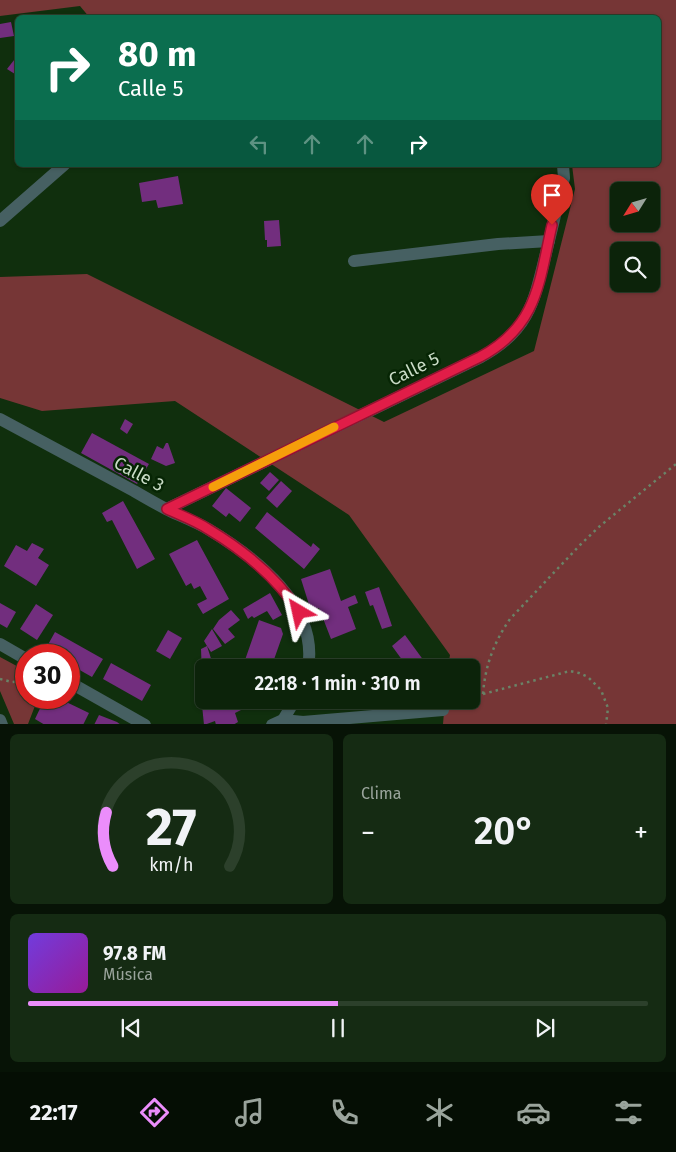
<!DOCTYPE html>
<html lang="es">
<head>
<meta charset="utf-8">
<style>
	:root { --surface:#0c230a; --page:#152b13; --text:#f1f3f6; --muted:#9aa49c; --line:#2c402b; --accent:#eb8dfb }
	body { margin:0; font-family:"Fira Sans",sans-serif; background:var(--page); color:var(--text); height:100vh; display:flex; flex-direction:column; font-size:19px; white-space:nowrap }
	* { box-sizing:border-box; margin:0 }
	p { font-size:16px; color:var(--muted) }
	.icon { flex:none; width:28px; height:28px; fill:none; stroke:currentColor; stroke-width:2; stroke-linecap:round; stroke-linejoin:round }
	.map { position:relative; height:724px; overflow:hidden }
	.side { display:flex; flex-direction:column; gap:10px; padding:10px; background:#071306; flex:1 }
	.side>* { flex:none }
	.guide { position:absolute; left:15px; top:15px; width:646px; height:152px; border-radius:8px; box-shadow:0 1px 4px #0004,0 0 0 1px var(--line); background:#0b6e4f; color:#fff; overflow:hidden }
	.needle { width:32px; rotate:233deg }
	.fabs { position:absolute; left:610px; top:182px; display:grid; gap:10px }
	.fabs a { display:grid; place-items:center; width:50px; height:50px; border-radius:8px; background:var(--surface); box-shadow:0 1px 4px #0004,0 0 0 1px var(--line); font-size:25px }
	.speed { position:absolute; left:15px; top:644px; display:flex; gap:10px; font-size:25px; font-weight:700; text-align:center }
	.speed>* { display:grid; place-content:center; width:65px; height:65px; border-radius:50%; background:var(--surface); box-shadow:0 1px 4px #0004,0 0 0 1px var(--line); line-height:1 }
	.speed .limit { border:8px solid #d22; background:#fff; color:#111 }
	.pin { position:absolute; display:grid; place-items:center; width:42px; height:42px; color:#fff; margin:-51px -21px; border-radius:50% 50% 50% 0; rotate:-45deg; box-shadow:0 0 5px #0007 }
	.pin .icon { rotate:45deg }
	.me { position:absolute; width:55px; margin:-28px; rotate:324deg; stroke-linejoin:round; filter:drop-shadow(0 0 4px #0008) }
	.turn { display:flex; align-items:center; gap:18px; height:105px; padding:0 20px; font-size:22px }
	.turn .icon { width:65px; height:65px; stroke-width:2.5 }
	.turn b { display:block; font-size:35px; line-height:42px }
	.lanes { display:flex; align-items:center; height:48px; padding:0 20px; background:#0003; justify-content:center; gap:25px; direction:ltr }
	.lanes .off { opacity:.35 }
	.big { font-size:38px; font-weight:600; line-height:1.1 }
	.side .widget { flex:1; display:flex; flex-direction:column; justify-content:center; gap:8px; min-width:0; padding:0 18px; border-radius:8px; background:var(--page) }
	.side .dial { align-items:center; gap:0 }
	.dial svg { height:130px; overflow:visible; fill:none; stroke:var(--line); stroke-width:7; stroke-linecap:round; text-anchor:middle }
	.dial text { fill:var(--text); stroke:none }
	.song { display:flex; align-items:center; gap:15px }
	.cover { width:60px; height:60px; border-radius:8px; background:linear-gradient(135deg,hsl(260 70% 55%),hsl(300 70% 35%)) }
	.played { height:5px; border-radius:2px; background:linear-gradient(90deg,var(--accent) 50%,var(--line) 50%) }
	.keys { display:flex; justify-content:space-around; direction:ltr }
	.heat { display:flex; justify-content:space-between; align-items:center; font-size:28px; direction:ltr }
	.side .tiles { flex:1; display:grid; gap:10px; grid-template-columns:1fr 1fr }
	.widget:last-child { grid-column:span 2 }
	.trip { position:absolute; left:195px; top:659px; width:285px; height:50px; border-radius:8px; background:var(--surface); box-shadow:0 1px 4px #0004,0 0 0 1px var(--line); font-weight:600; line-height:50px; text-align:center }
	.menu { display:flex; height:80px; justify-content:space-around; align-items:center; background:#050e04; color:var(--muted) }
	.menu .icon { width:35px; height:35px }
	.menu .active { color:var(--accent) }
	.menu b { font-size:22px; color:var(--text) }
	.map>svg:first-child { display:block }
	.green { fill:#763636; fill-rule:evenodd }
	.building { fill:#722e7e }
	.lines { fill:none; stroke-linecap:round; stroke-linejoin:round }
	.path { stroke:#6a8367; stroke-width:2.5; stroke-dasharray:2.5 4; stroke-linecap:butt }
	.street { stroke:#466062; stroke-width:12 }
	.route-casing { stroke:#92132f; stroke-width:12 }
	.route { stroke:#e11d48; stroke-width:9 }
	.slow { stroke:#f59e0b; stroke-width:9 }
	.labels { text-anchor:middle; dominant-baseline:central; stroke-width:5; stroke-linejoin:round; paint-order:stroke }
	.street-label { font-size:18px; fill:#cadcc7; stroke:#062504 }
</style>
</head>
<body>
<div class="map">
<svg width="676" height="725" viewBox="0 0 676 725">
	<rect width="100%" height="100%" fill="#102f0d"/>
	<g class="green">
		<path d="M0,0H676V724H443L445,700H471V668L448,667L450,655L349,515L175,401L42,411L0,398V277L87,274L384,422L534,351L575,189L572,165H659V18H90L80,6L0,16ZM619,191H651V224H619ZM619,251H651V284H619Z"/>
		<path d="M0,657L26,671V698H38L28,724H14L0,691Z"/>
	</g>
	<g class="building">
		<path d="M11,22L14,36L0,38V24Z"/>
		<path d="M18,55V76L7,69Z"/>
		<path d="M178,176L183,204L158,208L156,200L142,202L139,183Z"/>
		<path d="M279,220L281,246L267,247V240H265L264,221Z"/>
		<path d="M125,419L133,424L127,434L120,429Z"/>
		<path d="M92,433L149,464L137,484L81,453Z"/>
		<path d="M166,443H168L175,463L166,466L151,459L157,446L163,449Z"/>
		<path d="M270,472L279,480L269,491L260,483Z"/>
		<path d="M281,481L292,491L277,508L266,498Z"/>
		<path d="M226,488L251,508L240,522L229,513L226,517L212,506Z"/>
		<path d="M123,501L155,559L137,569L112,520L107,522L102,513Z"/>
		<path d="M267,512L311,547L313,543L320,549L304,569L255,528Z"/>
		<path d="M197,540L229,599L203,614L197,604L207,599L200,586L194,589L191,583L186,586L169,554Z"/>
		<path d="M32,543L44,549L38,558L49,565L36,586L4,566L16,545L27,551Z"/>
		<path d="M330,569L341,601L355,595L358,603L348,607L356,629L331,639L319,608L311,611L301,579Z"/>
		<path d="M379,587L392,626L382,629L373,605L370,606L365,592Z"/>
		<path d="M270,593L282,615L273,620L267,611L254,618L252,616L248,619L243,609Z"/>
		<path d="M0,603L16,612L7,628L0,624Z"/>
		<path d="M36,604L53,615L37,640L20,629Z"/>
		<path d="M231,610L240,620L228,629L235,637L225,644L213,629L219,620Z"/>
		<path d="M259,620L281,628L283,634L271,668H253L254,664L245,660Z"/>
		<path d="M212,629L222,646L211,652L207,646L214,668H204V675H202L201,649L207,646L204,641Z"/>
		<path d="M168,630L182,638L170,659L156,651Z"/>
		<path d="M55,632L103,659L92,677L69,664V655H53L45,650Z"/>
		<path d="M405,635L424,661L415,668H408L392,646Z"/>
		<path d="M383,660L385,664L381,666V668H364Z"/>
		<path d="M111,663L151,685L142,701L103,679Z"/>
		<path d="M204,694V700H253L255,703L235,713L238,722L233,725H216L215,721L204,725L201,695Z"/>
		<path d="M45,698H58L89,713L83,725H45L35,719Z"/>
		<path d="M99,715L117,722L121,725H94Z"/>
	</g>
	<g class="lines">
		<g class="path">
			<path d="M0,679L12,682L26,681"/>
			<path d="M483,694C485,666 494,642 510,619L580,545L600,526L676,464"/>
			<path d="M471,699L483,694L570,671L579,673L588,677L601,690L608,708L606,725"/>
			<path d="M456,705L468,700"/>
		</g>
		<g class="street">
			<path d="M0,221L64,165"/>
			<path d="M354,261L498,244L549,241"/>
			<path d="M0,419C45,443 89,467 134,491C146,498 158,505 170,511C183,517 196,522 208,529C255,557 319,606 308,668"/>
			<path d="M167,509L481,357C529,331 534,302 546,253C552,228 558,203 564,178L563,165"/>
			<path d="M0,644L26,659"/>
			<path d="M69,682L145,725"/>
			<path d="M0,720L2,725"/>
			<path d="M283,720L303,722L443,710"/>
			<path d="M272,725L283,720L295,700"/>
		</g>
	</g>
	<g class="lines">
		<g class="route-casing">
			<path id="route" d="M299,612C277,577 243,550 208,529C196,521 180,515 167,509L480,357C538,326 539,282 552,225"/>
		</g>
		<use href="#route" class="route"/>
		<path class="slow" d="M213,487L334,427"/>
	</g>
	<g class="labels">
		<g class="street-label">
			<text transform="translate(414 369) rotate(-26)">Calle 5</text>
			<text transform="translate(139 474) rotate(28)">Calle 3</text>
		</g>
	</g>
</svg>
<div class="fabs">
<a><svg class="needle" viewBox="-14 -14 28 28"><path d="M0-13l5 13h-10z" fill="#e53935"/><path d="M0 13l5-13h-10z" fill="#9aa49c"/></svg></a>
<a><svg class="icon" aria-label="search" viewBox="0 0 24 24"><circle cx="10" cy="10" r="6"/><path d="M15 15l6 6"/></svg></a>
</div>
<div class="speed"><div class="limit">30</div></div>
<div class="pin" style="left:552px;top:225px;background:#d93025"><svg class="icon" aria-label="arrive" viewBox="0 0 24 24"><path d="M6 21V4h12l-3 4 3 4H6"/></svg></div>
<svg class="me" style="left:299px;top:612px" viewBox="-20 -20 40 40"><path d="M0-17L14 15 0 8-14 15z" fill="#e11d48" stroke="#fff" stroke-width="4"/></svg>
<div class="trip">22:18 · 1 min · 310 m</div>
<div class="guide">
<div class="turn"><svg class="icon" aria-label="right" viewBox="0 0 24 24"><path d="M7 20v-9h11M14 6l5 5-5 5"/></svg><div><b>80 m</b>Calle 5</div></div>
<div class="lanes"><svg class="icon off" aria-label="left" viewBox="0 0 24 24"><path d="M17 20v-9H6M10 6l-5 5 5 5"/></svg><svg class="icon off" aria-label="ahead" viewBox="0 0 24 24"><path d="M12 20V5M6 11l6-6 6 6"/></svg><svg class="icon off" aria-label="ahead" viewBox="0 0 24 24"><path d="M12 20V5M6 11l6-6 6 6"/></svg><svg class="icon" aria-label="right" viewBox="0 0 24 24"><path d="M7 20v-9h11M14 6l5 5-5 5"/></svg></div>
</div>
</div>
<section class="side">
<div class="tiles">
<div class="widget dial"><svg viewBox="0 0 100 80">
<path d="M14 69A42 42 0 1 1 86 69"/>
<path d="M14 69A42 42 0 0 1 10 36" stroke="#eb8dfb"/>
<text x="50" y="56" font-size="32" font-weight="700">27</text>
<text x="50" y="72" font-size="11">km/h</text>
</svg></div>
<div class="widget"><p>Clima</p>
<div class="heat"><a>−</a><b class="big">20°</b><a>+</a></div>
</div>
<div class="widget">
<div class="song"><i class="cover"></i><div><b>97.8 FM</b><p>Música</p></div></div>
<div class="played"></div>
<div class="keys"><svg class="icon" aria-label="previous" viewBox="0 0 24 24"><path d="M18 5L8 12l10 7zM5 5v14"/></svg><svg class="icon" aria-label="pause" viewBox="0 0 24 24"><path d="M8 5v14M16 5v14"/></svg><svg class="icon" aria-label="next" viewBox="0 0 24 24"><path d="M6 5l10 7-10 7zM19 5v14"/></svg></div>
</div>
</div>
</section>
<nav class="menu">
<b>22:17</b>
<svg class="icon active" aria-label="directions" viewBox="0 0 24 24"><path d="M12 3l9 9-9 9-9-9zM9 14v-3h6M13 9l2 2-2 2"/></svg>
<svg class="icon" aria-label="music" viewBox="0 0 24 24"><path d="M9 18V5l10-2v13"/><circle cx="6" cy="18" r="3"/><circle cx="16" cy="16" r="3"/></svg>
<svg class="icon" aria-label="phone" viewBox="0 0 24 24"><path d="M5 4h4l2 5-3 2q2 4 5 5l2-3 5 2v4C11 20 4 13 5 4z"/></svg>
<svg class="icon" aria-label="climate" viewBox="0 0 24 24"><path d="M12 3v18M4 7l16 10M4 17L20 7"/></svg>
<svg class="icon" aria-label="car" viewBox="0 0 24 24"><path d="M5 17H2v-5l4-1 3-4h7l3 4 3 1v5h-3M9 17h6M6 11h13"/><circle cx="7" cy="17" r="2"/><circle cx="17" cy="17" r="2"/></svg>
<svg class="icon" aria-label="filters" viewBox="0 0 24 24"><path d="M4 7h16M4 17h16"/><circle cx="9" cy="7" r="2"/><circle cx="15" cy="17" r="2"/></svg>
</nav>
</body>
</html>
